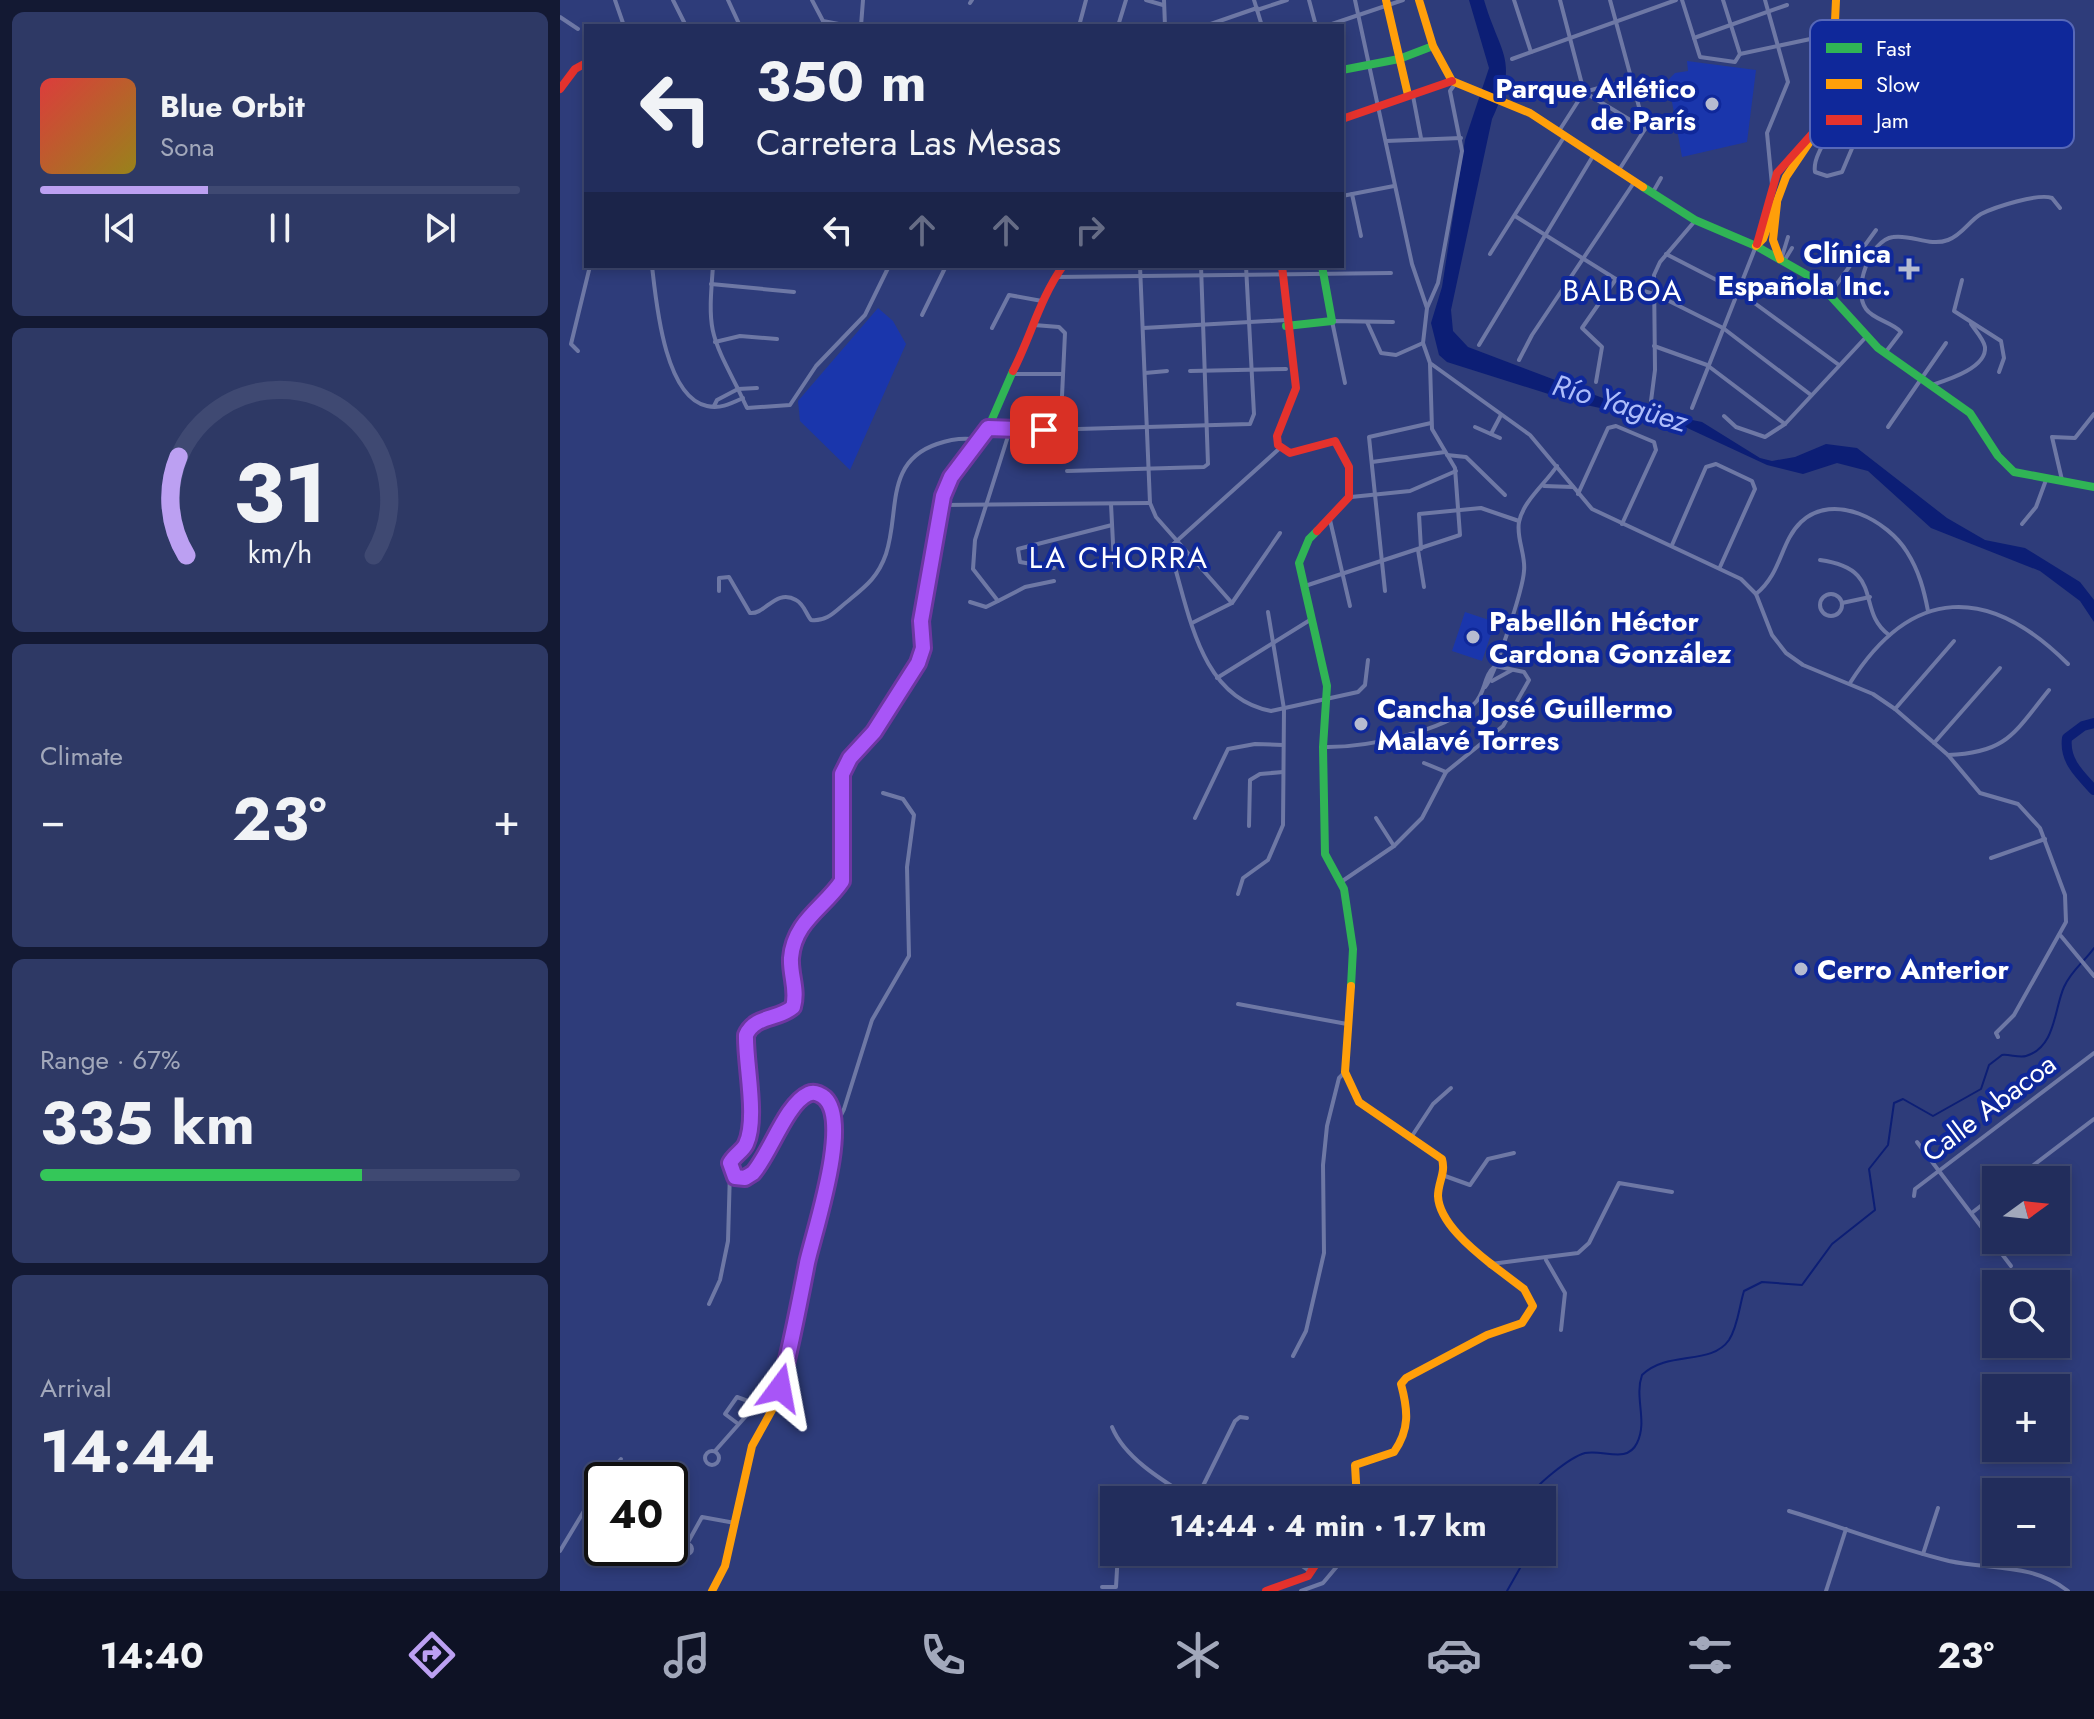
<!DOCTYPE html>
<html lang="en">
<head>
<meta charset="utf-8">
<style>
	:root { --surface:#222d5c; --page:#2e3965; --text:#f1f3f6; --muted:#a2a8bb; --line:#3f4972; --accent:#bca0f2 }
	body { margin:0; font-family:Jost,sans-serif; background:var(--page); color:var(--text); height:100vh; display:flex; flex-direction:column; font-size:30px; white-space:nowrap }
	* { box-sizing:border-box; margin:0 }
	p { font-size:26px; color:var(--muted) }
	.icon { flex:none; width:44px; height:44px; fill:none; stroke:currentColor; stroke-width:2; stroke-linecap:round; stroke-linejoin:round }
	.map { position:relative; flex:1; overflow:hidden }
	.sheet { display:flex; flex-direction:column; gap:12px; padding:12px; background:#131933; width:560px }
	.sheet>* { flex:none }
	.banner { position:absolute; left:24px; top:24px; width:760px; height:244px; border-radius:0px; box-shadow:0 4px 12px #0003,0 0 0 2px var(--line); background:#222d5c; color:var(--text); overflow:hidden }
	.needle { width:52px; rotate:75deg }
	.buttons { position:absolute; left:1422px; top:1166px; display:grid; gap:16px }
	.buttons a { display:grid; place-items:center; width:88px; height:88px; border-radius:0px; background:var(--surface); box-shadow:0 4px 12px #0003,0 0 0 2px var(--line); font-size:40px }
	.speed { position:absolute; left:24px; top:1462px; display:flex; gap:16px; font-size:40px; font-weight:700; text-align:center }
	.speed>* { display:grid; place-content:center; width:104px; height:104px; border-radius:50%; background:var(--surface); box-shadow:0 4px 12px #0003,0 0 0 2px var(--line); line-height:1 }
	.speed .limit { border:4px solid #111; border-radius:12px; background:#fff; color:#111 }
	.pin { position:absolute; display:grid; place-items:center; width:68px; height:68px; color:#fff; margin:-34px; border-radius:16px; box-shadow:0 4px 12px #0006 }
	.me { position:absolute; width:88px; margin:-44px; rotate:13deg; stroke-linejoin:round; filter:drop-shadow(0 0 6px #0008) }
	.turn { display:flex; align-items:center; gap:28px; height:168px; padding:0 40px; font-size:36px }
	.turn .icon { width:104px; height:104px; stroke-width:2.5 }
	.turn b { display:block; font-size:56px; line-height:68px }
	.lanes { display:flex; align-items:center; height:76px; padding:0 40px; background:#0003; justify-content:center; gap:40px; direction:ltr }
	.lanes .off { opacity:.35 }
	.big { font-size:60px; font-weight:700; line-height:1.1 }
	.sheet .widget { flex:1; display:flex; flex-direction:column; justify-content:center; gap:12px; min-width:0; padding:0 28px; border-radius:12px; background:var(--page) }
	.sheet .dial { align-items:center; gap:0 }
	.dial svg { height:208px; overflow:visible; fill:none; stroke:var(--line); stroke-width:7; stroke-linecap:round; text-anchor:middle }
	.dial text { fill:var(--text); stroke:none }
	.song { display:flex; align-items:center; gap:24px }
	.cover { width:96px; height:96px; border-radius:12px; background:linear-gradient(135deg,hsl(0 70% 55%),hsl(50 70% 35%)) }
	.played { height:8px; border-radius:4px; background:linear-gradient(90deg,var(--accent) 35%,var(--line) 35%) }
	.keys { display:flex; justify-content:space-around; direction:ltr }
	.heat { display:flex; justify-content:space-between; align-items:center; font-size:44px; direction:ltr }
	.charge { height:12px; border-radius:6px; background:linear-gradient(90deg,#34c759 67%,var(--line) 0) }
	.trip { position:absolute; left:540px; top:1486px; width:456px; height:80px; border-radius:0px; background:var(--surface); box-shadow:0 4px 12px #0003,0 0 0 2px var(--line); font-weight:700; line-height:80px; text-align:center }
	.tab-bar { display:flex; height:128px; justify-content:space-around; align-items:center; background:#0e1225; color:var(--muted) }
	.tab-bar .icon { width:56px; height:56px }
	.tab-bar .current { color:var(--accent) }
	.tab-bar b { font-size:36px; color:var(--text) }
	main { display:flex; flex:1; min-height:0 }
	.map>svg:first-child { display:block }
	.green { fill:#1a36ac }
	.water { fill:#0c1e75 }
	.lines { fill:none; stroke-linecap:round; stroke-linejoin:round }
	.stream { stroke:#0c1e75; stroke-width:2 }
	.river { stroke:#0c1e75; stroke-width:10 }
	.street { stroke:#6e78a5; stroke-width:4 }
	.fast { stroke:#30b455; stroke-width:8 }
	.slow { stroke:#ff9f0a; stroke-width:8 }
	.jam { stroke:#e5322d; stroke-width:8 }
	.route-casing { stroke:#6d37a1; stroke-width:20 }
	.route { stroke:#a855f7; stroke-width:14 }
	.poi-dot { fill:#b6bbd0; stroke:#0f289a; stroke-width:3 }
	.labels { text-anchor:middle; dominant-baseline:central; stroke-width:8; stroke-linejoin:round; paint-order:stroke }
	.poi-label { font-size:28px; font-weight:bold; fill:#fff; stroke:#0f289a; text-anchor:start }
	.street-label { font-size:28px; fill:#fff; stroke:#0f289a }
	.neighbourhood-label { font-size:30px; letter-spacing:2px; fill:#fff; stroke:#0f289a }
	.water-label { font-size:30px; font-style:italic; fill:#aebdfb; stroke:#0f289a }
	.key { fill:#0f289a; stroke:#5768b8; stroke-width:2 }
	.key-label { font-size:22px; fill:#fff }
</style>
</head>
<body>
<main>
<section class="sheet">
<div class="widget">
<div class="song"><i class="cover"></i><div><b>Blue Orbit</b><p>Sona</p></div></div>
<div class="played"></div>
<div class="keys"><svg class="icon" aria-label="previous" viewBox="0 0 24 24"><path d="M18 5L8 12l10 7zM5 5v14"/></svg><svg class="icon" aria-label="pause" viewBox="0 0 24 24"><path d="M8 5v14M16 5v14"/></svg><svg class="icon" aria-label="next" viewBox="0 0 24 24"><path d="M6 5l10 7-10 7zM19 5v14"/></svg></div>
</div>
<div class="widget dial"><svg viewBox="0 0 100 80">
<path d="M14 69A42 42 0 1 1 86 69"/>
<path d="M14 69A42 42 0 0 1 11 31" stroke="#bca0f2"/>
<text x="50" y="56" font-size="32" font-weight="700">31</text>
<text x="50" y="72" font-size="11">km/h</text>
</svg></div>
<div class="widget"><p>Climate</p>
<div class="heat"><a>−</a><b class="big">23°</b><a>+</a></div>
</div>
<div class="widget"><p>Range · 67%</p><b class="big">335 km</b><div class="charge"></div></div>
<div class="widget"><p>Arrival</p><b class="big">14:44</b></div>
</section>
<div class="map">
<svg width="1534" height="1591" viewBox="0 0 1534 1591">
	<rect width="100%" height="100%" fill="#2e3c7a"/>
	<g class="green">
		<path d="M1127,61L1196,70L1187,142L1122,157L1108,80L1115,73L1128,71Z"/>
		<path d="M318,308L333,321L346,344L290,470L240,421L238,401Z"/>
		<path d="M905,612L935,622L922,661L892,651Z"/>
	</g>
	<path class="water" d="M909,0H924C940,55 960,59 932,119L891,310L893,331L908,347L1064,406L1142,422L1200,458L1212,461L1235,457L1266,444L1297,448L1387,518L1425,540L1465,548L1520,582L1534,600V622L1520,601L1480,571L1371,528L1308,471L1277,463L1243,474L1207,465L1123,426L1017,403L887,362L879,355L871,323L882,287L905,140L929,68Z"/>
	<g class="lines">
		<g class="stream">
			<path d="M967,1500C974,1486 1010,1457 1025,1453C1043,1449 1067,1464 1077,1443C1088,1421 1074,1398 1082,1375C1108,1350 1151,1366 1169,1340C1178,1326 1179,1307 1184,1291L1202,1282L1242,1285L1272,1244L1315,1210L1309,1169L1328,1145L1334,1103L1343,1099L1373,1116L1421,1089L1429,1065L1442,1055C1449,1054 1459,1058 1466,1056C1496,1047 1494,1009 1504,987C1511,971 1524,962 1534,948"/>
			<path d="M947,1591L964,1561L961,1552"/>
		</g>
		<path class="river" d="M1534,723L1523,726L1507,738C1504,760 1519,774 1534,790"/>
		<g class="street">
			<path d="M55,0L64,26"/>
			<path d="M113,0L126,26"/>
			<path d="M168,0L180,26"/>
			<path d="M252,0L263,21L289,26"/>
			<path d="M586,0L603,5"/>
			<path d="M604,0L605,26"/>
			<path d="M694,0L702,26"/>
			<path d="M749,0L756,26"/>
			<path d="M795,0L852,264L867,308L863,343L870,363L970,435L1032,509L1181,579L1196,594L1212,635L1226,653L1243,665L1313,694L1335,709L1388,755L1420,793L1458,804L1480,828L1505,895L1506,922L1454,1015L1436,1033L1438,1037"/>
			<path d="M954,0L971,52"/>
			<path d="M1050,0L1085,129L1059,170"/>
			<path d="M1122,0L1140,57L1175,62L1180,54L1274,34"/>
			<path d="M1163,0L1180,54"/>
			<path d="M1205,0L1228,82L1207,133L1212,185"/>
			<path d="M410,3L412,0"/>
			<path d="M697,10L727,0"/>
			<path d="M0,17L18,29"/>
			<path d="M301,26L303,0"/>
			<path d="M519,26L526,0"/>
			<path d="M558,26L566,0"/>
			<path d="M645,26L697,8"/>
			<path d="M766,26L843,0"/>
			<path d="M1134,38L1227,5"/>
			<path d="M952,59L1116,0"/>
			<path d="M1024,92L1085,129"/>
			<path d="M1024,92L1072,79"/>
			<path d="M853,96L861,138"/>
			<path d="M1264,110L1274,117C1272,135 1252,155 1255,172L1267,176L1282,172L1293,146"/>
			<path d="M999,131L1024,92L1000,0"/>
			<path d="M826,141L901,138"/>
			<path d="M1093,192L1101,178"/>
			<path d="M792,194L801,236"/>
			<path d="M782,196L834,186"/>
			<path d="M955,216L1067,286L1097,295L1163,328L1251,395"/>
			<path d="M930,254L1004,137"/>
			<path d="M1106,254L1178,291L1279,365"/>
			<path d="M1221,260L1228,237"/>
			<path d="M1224,261L1232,248"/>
			<path d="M92,266C96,300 104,397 147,406C160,409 170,404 183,398"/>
			<path d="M153,266C148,330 149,332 178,389L197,388"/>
			<path d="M580,266L590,503L596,517L672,603"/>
			<path d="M495,277L831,273"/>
			<path d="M1402,280L1394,311L1441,341L1444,358L1439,372"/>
			<path d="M151,284L234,292"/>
			<path d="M1271,292L1316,230"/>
			<path d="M867,308L878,283L902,151L890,91L895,84"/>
			<path d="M362,315L386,266"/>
			<path d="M807,322L821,353L836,355L863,343"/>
			<path d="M474,325L499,327L505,333L499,459"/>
			<path d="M432,328L449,295L482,301"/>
			<path d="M583,328L726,320"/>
			<path d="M155,342L180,336L217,339"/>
			<path d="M919,345L1033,156"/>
			<path d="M1094,346L1147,365L1225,424"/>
			<path d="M18,351L11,344L30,266"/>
			<path d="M1325,353L1341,332C1332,322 1314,320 1306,309C1292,290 1310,240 1333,237C1352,234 1369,247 1388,240C1402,235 1409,221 1421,214C1435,207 1478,193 1492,198L1500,208"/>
			<path d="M959,360L972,335L1075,181"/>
			<path d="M630,371L726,369"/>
			<path d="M585,373L607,371"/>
			<path d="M452,374H503"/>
			<path d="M1036,382L1042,347L1022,328L1056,279"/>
			<path d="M785,383L772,321L833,322"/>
			<path d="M1372,385C1387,380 1427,368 1425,347C1424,340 1415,330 1411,324"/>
			<path d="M1091,401L1095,370L1094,275L1100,262L1134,222"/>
			<path d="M154,406L157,400L178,389L187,408L230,405L256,366L305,315L329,266"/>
			<path d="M1132,408L1196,246"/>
			<path d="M1164,416L1176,427L1205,437L1225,424L1306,337"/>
			<path d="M915,427L940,438"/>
			<path d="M1328,427L1386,343"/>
			<path d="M429,428L484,430L690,424L694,414L686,266"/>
			<path d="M450,430L415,540L413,569L438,601L465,587L494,581"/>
			<path d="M931,434L941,415"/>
			<path d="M720,448L609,548C629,607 637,697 711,711L798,692L805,685L808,660"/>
			<path d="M887,455L906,457L945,495"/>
			<path d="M812,462L885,452"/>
			<path d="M507,471L644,467L648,464L641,266"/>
			<path d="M1502,480L1492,437L1515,438L1534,414"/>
			<path d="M984,486L1013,487"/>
			<path d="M1018,494L1048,428L1056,426L1094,442L1096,450L1062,524"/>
			<path d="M791,497L850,491L896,471"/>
			<path d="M551,504L554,563"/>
			<path d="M383,505L590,503"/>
			<path d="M770,520L790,606"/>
			<path d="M1462,524L1476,507L1486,480"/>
			<path d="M1112,545L1146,467L1156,464L1192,481L1195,489L1160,567"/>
			<path d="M861,549L859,514L921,508L959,521"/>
			<path d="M858,550L864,587"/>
			<path d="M1260,560C1326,569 1295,610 1329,635"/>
			<path d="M494,568L460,562L458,549L552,525"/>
			<path d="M745,586L900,535L895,468L872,429L870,364"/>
			<path d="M159,591V578L169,577L190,613C205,615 216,588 236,600C244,604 246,614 251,620C268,622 276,610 288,601C306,586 318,577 326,554C340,512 324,462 377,444C391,439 404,437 419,440"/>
			<path d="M825,591L809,437L871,423"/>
			<circle cx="1271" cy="605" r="11"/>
			<path d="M1196,594C1222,573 1220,542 1241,522C1274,491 1328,521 1347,552C1359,571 1364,590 1368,611"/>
			<path d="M410,602L426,607L438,601"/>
			<path d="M1282,603L1310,597"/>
			<path d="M632,623L672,603L720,533"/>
			<path d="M657,678L750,620"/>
			<path d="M932,681L952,670"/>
			<path d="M1290,683C1352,585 1429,585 1508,664"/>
			<path d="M925,687C934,678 963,589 964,571C966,555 956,538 959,522C963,501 986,483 997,466"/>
			<path d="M1335,709L1394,641"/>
			<path d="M1374,743L1440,668"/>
			<path d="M763,747C805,748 883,732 914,704C926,693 923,676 935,666"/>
			<path d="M1388,755C1447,753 1454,733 1489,690"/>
			<path d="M864,763L886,772"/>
			<path d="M635,818L668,749L695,744L723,745"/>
			<path d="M816,818L834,846"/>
			<path d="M689,826L690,780L700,774L723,772"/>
			<path d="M1431,858L1485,839"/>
			<path d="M781,882L834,846L862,818L886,772L943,726L969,680L964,672L935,666"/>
			<path d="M678,894L683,878L708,860L723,825L724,709L708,612"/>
			<path d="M1501,936L1534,976"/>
			<path d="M678,1004L787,1024"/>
			<path d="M273,1115L280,1117L284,1109L312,1020L349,956L347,867L354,815L343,799L323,793"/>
			<path d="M852,1136L873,1104L891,1088"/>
			<path d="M1357,1142L1451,1266"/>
			<path d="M885,1176L910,1185L928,1159L954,1153"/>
			<path d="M1454,1180L1534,1119"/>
			<path d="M1354,1196L1355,1189L1534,1053"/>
			<path d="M1413,1212L1436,1194"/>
			<path d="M986,1260L1005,1293L1001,1330"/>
			<path d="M931,1264L1018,1253L1029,1243L1059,1183L1112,1192"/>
			<path d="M149,1304L160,1280L168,1241L170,1171"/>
			<path d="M733,1356L746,1331L764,1253L763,1165L767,1126L779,1078L785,1072"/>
			<path d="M177,1423L165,1414L177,1397L199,1405"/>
			<path d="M552,1427C565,1459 605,1482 634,1500"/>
			<circle cx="152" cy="1458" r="7"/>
			<path d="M155,1451L194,1407L212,1410"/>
			<path d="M43,1480L61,1459"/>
			<path d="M636,1500L675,1421L680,1417L687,1418"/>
			<path d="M26,1508L42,1516"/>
			<path d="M1229,1511C1282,1527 1335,1548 1389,1561C1431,1570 1472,1563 1508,1591"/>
			<path d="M110,1543L122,1548"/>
			<path d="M127,1544L142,1517L175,1523"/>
			<circle cx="127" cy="1549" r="5"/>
			<path d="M0,1551L42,1481"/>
			<path d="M722,1552L751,1572"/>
			<path d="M1363,1554L1378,1508"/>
			<path d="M542,1587H556L558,1552"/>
			<path d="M741,1591L763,1583L789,1552"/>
			<path d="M1266,1591L1286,1529"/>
		</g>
		<g class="fast">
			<path d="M782,70L839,59L873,46"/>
			<path d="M1083,187L1135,220L1196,246L1256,280L1318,348L1410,413L1438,456L1454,472L1534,487"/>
			<path d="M726,326L772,321L762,266"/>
			<path d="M757,531L749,539L739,563L767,686L763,747L765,854L784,889L793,949L791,986"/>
			<path d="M281,880L284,876L282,774L354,671L361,654V621L387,484L426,433L453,371"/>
		</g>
		<g class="slow">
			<path d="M826,0L848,95"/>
			<path d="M859,0L873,46L892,81L970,113L1083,187"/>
			<path d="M1217,203L1213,240L1220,259"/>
			<path d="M1196,246L1203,239L1226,177L1249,143L1264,110L1273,63L1276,0"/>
			<path d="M791,986L785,1072L799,1102L882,1159C886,1173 878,1182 878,1196C879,1222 912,1249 931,1264"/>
			<path d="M797,1500L795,1465L834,1452C850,1429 848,1410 841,1384L846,1378L927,1335L962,1323L973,1306L964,1289L931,1264"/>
			<path d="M152,1591L165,1566L192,1446L212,1410L223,1375L248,1258L262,1216L274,1120C271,1105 266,1096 251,1092L241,1099L193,1173L182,1178L172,1174L171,1159L185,1146"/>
		</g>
		<g class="jam">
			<path d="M0,89L15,69L26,63"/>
			<path d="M782,119L892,81"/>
			<path d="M1197,244L1217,173L1252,134"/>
			<path d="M722,266L736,388L717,436L718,445L730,453L775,441L789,467V497L757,531"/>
			<path d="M453,371C471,336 480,298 503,266"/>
			<path d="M185,1146L191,1107L186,1035C200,1019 217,1020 233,1007C236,990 231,978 231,962C232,930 262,903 281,880"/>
			<path d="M706,1591L748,1576L764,1552"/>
		</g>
	</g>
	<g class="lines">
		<g class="route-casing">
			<path id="route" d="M220,1388C231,1347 239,1305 247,1263C254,1231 291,1123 265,1098C260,1094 254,1091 248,1094C226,1104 210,1154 193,1173L185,1178L175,1177L170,1163C174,1155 183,1151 186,1144C198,1118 185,1063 186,1035C195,1015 218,1020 233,1007C238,990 230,975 231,958C234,921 264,908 282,881V774L290,758L314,732L358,663L363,648L361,621L383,496L391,477L428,428L484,430"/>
		</g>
		<use href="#route" class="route"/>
	</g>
	<g class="poi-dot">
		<circle cx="1152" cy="104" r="8"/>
		<path d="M1345 257h8v8h8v8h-8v8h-8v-8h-8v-8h8z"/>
		<circle cx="913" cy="637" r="8"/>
		<circle cx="801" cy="724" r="8"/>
		<circle cx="1241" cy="969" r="8"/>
	</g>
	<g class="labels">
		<g class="poi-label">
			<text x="1136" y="88" text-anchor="end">Parque Atlético<tspan x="1136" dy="32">de París</tspan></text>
			<text x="1331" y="253" text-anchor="end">Clínica<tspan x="1331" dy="32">Española Inc.</tspan></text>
			<text x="929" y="621">Pabellón Héctor<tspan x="929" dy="32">Cardona González</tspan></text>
			<text x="817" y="708">Cancha José Guillermo<tspan x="817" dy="32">Malavé Torres</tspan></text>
			<text x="1257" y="969">Cerro Anterior</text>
		</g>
		<g class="street-label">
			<text transform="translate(1429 1108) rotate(-37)">Calle Abacoa</text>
		</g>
		<g class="neighbourhood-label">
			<text x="1063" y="290">BALBOA</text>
			<text x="559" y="557">LA CHORRA</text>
		</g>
		<g class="water-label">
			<text transform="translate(1060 403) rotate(16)">Río Yagüez</text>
		</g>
	</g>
	<rect x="1250" y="20" width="264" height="128" rx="12" class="key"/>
	<rect x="1266" y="43" width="36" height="10" fill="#30b455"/>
	<rect x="1266" y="79" width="36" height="10" fill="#ff9f0a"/>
	<rect x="1266" y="115" width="36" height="10" fill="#e5322d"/>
	<g class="key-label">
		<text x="1316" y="56">Fast</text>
		<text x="1316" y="92">Slow</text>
		<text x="1316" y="128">Jam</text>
	</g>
</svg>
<div class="buttons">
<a><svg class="needle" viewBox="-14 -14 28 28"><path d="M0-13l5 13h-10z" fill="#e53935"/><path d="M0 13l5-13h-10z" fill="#a2a8bb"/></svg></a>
<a><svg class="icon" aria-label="search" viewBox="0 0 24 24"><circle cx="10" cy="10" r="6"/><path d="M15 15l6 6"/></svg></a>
<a>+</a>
<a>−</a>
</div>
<div class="speed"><div class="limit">40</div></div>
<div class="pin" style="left:484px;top:430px;background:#d93025"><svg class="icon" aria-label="arrive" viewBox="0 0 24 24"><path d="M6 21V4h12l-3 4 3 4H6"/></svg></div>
<svg class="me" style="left:220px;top:1388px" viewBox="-20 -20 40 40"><path d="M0-17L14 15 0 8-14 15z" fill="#a855f7" stroke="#fff" stroke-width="4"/></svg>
<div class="trip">14:44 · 4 min · 1.7 km</div>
<div class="banner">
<div class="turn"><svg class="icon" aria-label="left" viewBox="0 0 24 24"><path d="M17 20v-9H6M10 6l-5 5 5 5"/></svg><div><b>350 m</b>Carretera Las Mesas</div></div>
<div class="lanes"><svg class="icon" aria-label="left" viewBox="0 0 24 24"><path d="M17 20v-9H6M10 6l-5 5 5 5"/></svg><svg class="icon off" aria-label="ahead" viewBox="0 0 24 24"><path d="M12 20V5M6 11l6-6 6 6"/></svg><svg class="icon off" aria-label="ahead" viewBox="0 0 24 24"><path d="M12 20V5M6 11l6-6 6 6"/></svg><svg class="icon off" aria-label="right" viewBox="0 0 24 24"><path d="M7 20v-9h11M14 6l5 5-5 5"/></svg></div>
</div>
</div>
</main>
<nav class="tab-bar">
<b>14:40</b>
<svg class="icon current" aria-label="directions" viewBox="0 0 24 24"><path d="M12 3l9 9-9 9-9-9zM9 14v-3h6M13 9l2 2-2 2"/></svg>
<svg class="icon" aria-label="music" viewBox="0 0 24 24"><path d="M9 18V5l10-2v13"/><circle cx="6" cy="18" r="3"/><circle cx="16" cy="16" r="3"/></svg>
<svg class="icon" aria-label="phone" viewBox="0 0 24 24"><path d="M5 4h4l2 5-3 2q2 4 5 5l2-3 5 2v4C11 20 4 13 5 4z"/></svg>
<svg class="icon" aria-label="climate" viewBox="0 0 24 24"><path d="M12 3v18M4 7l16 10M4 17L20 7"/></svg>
<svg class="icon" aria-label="car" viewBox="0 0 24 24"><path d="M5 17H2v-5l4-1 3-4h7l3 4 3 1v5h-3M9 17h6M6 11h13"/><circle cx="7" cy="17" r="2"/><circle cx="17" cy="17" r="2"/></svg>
<svg class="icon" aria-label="filters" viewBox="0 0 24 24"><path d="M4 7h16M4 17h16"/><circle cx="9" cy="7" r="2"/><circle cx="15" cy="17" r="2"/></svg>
<b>23°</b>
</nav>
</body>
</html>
